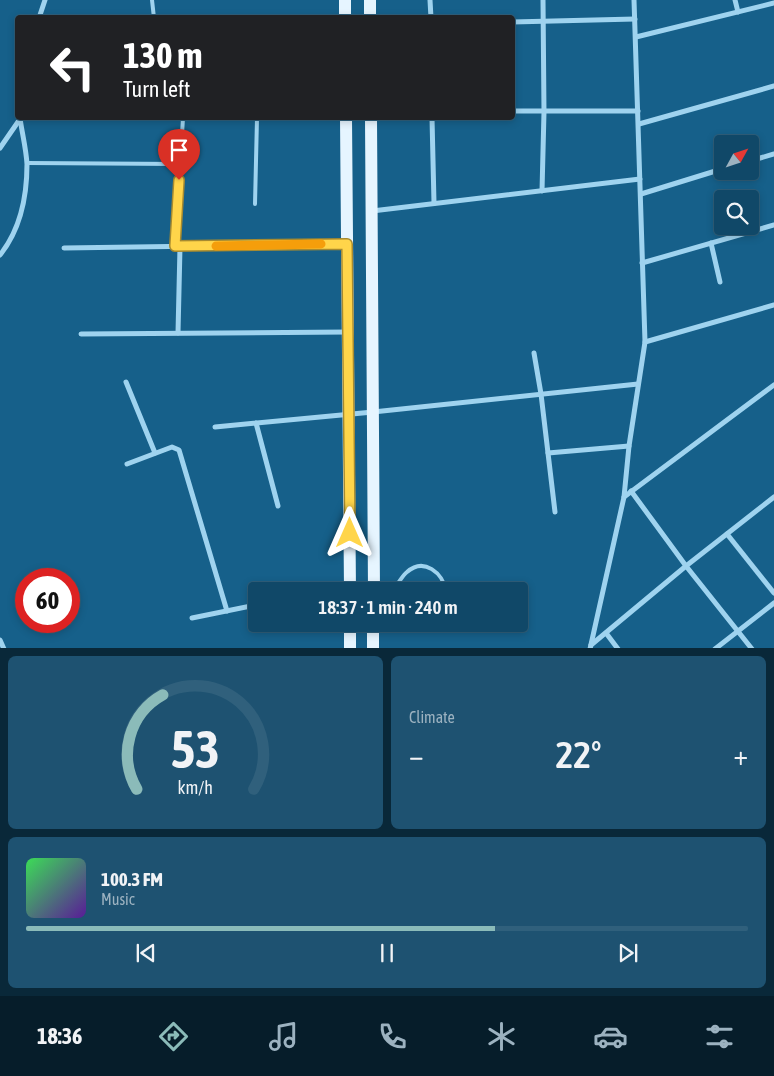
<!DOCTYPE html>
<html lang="en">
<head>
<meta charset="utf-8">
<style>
	:root { --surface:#104868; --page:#1e5271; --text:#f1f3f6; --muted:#9cb2c0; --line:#30607c; --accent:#8bbbb9 }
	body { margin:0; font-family:"Asap Condensed",sans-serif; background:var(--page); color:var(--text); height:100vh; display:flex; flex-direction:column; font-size:19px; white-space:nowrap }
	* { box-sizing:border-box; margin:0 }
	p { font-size:16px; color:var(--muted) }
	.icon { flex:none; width:28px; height:28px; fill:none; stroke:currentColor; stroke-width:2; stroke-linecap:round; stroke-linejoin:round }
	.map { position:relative; height:648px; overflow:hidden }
	.details { display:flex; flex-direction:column; gap:8px; padding:8px; background:#092839; flex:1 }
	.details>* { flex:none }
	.top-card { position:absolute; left:15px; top:15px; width:500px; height:105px; border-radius:5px; box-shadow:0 2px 8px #0003,0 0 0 1px var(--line); background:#202124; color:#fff; overflow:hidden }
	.needle { width:32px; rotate:50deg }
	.fabs { position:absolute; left:714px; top:135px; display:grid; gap:10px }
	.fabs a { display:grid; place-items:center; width:45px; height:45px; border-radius:5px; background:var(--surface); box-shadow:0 2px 8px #0003,0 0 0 1px var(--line); font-size:25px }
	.speed { position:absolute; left:15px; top:568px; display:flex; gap:10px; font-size:25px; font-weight:700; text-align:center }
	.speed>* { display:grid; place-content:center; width:65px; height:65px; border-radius:50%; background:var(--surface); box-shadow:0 2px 8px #0003,0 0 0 1px var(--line); line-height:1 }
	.speed .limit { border:8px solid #d22; background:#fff; color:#111 }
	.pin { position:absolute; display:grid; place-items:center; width:42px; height:42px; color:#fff; margin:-51px -21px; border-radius:50% 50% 50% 0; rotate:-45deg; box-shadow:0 0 5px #0007 }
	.pin .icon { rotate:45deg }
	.me { position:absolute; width:55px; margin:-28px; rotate:0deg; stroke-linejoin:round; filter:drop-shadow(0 0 4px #0008) }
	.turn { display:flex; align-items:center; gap:18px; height:105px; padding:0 25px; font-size:22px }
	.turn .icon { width:65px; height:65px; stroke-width:2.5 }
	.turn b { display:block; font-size:35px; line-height:42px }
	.big { font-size:38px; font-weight:600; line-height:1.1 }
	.details .widget { flex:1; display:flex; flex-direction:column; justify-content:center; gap:8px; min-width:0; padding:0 18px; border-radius:8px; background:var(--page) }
	.details .dial { align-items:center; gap:0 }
	.dial svg { height:130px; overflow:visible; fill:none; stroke:var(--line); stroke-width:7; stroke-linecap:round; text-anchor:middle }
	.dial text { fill:var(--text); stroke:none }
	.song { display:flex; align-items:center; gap:15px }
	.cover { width:60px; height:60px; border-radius:8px; background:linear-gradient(135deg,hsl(130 70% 55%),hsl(270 70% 35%)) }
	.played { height:5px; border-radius:2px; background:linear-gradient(90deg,var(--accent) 65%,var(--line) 65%) }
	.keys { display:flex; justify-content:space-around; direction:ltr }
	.heat { display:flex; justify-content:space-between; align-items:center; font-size:28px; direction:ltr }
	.details .tiles { flex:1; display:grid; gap:8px; grid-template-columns:1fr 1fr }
	.widget:last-child { grid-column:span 2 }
	.trip { position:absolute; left:248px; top:582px; width:280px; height:50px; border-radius:5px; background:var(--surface); box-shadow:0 2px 8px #0003,0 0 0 1px var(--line); font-weight:600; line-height:50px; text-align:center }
	.tabs { display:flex; height:80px; justify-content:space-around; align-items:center; background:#061d2a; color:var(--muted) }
	.tabs .icon { width:35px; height:35px }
	.tabs .current { color:var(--accent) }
	.tabs b { font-size:22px; color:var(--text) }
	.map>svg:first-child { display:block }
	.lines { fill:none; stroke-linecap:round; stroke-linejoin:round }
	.lane { stroke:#9fd3ef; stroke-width:4 }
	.street { stroke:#9fd3ef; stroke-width:5 }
	.primary { stroke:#e6f5ff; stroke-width:12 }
	.route-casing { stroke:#a68a30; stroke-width:12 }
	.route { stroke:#ffd54a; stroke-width:9 }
	.slow { stroke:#f59e0b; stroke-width:9 }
</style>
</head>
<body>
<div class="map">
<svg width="774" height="649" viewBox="0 0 774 649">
	<rect width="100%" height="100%" fill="#16608a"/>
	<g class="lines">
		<g class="lane">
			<path d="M152,0L154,18"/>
			<path d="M27,163L180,164"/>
			<path d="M255,204L257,118"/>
			<path d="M175,247L183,118"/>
			<path d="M376,586L395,587C399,583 402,576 407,572C424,557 443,573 446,591"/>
		</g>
		<g class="street">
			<path d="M430,0L431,18"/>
			<path d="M735,0L738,12"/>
			<path d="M39,18L45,0"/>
			<path d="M512,22L635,19"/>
			<path d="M636,37L774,3"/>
			<path d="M512,111H638"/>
			<path d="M432,118L434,203"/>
			<path d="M639,124L774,86"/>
			<path d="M0,148L20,119"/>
			<path d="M750,161L774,154"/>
			<path d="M542,191L544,112L543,0"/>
			<path d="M641,194L722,169"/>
			<path d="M372,211L640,179"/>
			<path d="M711,243L720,282"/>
			<path d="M64,248L346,244"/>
			<path d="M0,255C20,230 27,196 27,164C26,148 22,133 20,118"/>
			<path d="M642,263L774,225"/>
			<path d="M178,333L180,247"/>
			<path d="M81,334L348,332"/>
			<path d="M645,342L774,305"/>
			<path d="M534,353L541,394L555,512"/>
			<path d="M126,382L155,453"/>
			<path d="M256,423L278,506"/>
			<path d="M215,427L373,412L638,384"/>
			<path d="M548,453L629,446"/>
			<path d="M127,464L172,447L179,450L227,611"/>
			<path d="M631,491L686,566L752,649"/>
			<path d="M624,497L774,385"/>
			<path d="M727,534L774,593"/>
			<path d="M327,591L349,587"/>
			<path d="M192,618L256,605"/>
			<path d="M606,633L618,649"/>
			<path d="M0,640L4,649"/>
			<path d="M591,645L686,566L774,497"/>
			<path d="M590,649L624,497L629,446L645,342L634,0"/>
			<path d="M715,649L774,603"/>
		</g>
		<g class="primary">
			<path d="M345,0V18"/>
			<path d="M370,0V18"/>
			<path d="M346,118L350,591"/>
			<path d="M371,118L374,591"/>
			<path d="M350,624V649"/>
			<path d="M373,649V624"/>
		</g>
	</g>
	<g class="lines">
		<g class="route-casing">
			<path id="route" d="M179,180L175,246L347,244L350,533"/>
		</g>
		<use href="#route" class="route"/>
		<path class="slow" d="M216,246L321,244"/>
	</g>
</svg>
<div class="fabs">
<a><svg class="needle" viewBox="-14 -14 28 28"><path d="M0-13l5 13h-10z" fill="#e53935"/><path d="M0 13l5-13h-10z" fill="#9cb2c0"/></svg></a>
<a><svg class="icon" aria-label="search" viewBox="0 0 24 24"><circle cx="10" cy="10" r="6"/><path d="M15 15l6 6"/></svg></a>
</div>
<div class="speed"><div class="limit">60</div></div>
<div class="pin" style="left:179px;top:180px;background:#d93025"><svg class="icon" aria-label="arrive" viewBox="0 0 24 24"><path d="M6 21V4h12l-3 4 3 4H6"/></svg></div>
<svg class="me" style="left:350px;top:533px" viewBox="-20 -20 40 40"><path d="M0-17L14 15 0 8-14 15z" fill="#ffd54a" stroke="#fff" stroke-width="4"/></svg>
<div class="trip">18:37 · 1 min · 240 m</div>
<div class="top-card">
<div class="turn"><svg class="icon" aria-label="left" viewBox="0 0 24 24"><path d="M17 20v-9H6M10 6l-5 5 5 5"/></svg><div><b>130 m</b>Turn left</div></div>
</div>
</div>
<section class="details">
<div class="tiles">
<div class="widget dial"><svg viewBox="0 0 100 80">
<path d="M14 69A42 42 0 1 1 86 69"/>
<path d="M14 69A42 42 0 0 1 30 11" stroke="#8bbbb9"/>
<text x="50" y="56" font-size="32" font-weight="700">53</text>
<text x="50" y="72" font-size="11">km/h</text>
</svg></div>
<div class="widget"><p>Climate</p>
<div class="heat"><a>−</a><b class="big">22°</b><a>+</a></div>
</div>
<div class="widget">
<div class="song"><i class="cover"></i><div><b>100.3 FM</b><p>Music</p></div></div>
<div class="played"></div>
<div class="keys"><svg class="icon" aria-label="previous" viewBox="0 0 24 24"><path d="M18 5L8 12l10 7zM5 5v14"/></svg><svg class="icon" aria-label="pause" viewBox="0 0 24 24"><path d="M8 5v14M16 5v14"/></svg><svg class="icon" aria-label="next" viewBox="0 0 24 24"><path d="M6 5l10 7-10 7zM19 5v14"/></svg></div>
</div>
</div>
</section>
<nav class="tabs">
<b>18:36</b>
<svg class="icon current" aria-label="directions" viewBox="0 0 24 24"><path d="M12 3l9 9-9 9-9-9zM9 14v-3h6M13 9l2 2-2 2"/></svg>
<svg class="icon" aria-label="music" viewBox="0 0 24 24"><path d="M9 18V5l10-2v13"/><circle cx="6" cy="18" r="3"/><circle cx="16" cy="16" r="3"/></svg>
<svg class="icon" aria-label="phone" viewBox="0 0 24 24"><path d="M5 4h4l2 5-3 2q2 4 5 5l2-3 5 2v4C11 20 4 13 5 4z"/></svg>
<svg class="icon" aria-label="climate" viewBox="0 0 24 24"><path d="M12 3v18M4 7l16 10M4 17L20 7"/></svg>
<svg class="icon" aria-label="car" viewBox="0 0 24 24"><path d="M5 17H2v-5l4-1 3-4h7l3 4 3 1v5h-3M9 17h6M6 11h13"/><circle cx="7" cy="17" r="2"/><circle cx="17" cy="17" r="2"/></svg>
<svg class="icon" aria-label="filters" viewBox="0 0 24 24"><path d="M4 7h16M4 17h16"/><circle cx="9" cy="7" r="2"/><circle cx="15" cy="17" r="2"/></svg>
</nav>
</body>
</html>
